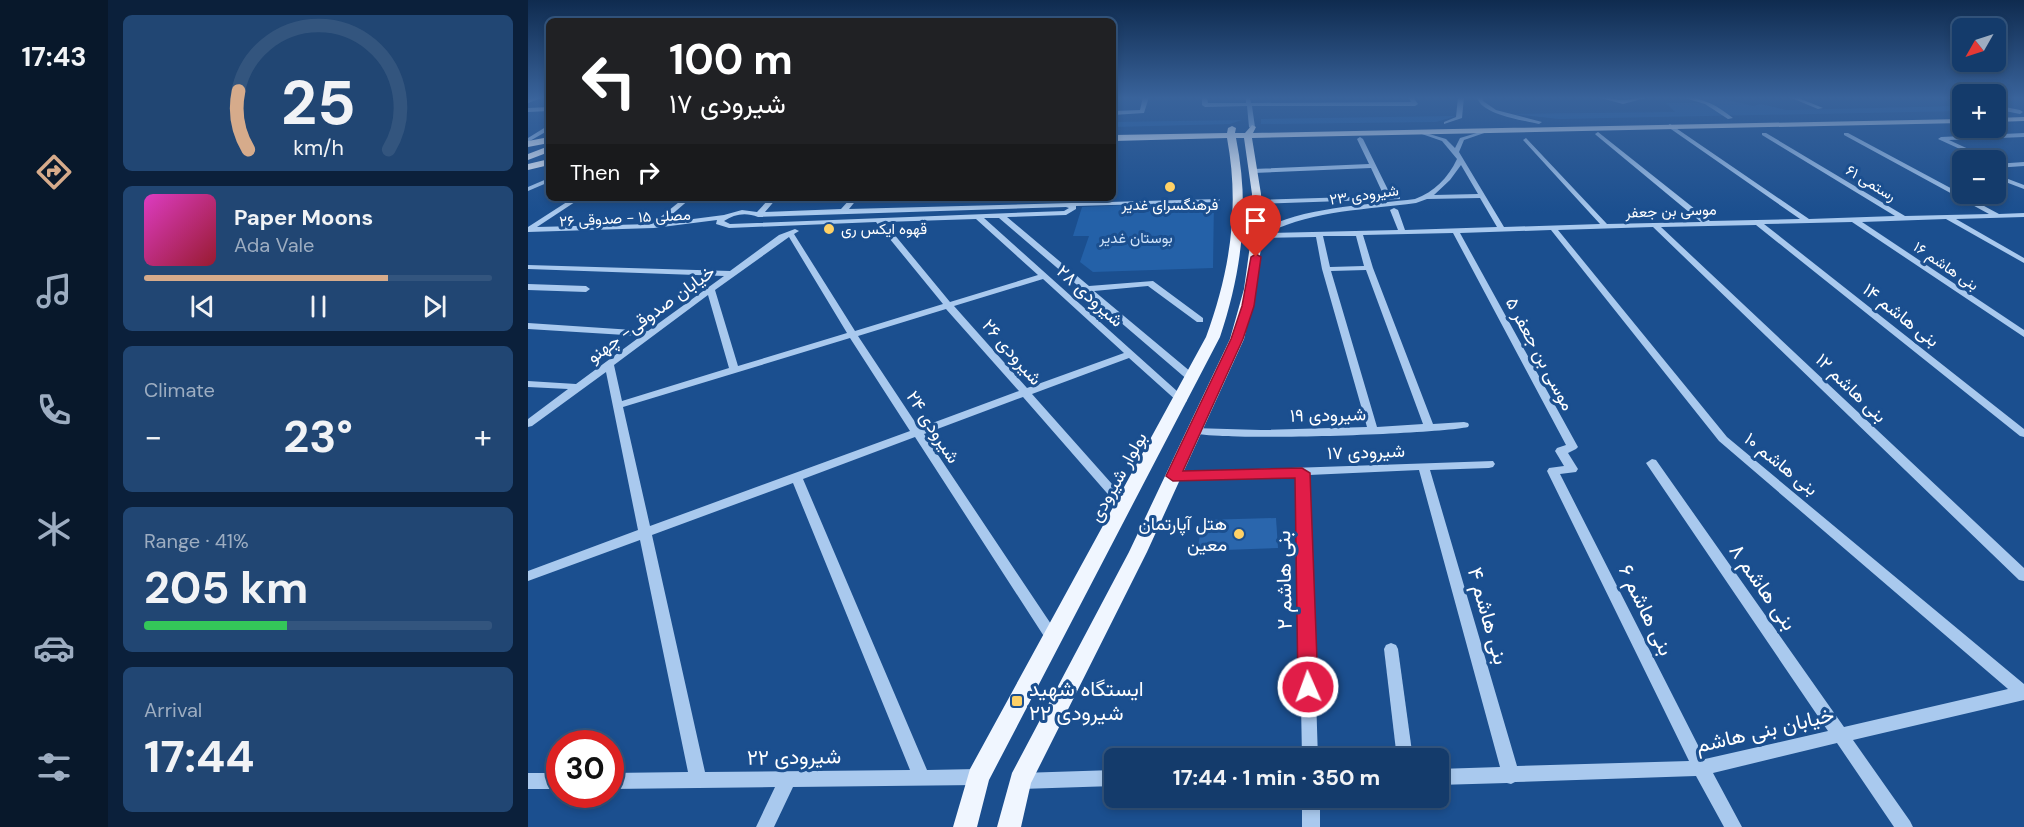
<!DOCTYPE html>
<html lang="en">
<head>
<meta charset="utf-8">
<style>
	:root { --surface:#143b6b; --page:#214673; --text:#f1f3f6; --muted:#9dadc1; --line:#33557e; --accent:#d6ab8b }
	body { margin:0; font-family:"DM Sans",Vazirmatn,sans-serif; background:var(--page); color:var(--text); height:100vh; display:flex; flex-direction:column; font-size:22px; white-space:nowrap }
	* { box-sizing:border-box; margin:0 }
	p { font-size:20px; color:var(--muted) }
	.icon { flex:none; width:33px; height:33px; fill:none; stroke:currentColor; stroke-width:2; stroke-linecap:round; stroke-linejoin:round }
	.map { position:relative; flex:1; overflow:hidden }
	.panel { display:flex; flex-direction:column; gap:15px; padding:15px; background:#0b203b; width:420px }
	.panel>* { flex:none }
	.guide { position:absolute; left:18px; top:18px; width:570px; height:183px; border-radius:9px; box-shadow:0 3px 9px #0003,0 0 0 2px var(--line); background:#202124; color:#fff; overflow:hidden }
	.needle { width:39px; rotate:231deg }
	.fabs { position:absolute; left:1424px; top:18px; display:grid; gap:12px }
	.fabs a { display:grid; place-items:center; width:54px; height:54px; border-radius:9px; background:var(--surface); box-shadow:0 3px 9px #0003,0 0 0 2px var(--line); font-size:30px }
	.speed { position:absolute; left:18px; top:730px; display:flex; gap:12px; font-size:30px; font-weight:700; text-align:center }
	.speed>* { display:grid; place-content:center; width:78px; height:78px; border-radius:50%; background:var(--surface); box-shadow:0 3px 9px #0003,0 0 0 2px var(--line); line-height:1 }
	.speed .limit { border:9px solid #d22; background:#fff; color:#111 }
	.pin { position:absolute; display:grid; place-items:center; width:51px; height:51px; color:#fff; margin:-62px -26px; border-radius:50% 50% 50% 0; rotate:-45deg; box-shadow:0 0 6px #0007 }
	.pin .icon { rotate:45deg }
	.me { position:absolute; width:66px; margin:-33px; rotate:358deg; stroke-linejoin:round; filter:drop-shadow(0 0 4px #0008) }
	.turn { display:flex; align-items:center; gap:21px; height:126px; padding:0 24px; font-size:27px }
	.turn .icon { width:78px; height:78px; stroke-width:2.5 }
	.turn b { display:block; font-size:42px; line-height:51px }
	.then { display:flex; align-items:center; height:57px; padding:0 24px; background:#0003; gap:12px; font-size:22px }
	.big { font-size:45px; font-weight:700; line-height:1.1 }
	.panel .widget { flex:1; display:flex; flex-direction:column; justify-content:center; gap:9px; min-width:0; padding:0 21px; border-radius:9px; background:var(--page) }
	.panel .dial { align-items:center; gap:0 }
	.dial svg { height:156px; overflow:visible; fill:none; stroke:var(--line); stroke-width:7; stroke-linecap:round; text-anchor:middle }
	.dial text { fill:var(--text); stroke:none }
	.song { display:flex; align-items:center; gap:18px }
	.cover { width:72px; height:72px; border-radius:9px; background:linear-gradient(135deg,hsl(310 70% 55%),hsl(350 70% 35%)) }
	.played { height:6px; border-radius:3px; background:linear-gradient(90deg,var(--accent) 70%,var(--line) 70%) }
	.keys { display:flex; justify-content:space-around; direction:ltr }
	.heat { display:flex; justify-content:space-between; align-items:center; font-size:33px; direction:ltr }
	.charge { height:9px; border-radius:4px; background:linear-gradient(90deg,#34c759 41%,var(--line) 0) }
	.trip { position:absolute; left:576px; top:748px; width:345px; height:60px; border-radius:9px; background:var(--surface); box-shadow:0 3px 9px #0003,0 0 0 2px var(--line); font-weight:700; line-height:60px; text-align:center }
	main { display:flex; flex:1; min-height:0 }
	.tabs { display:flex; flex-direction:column; width:108px; justify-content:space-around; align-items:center; background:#08182b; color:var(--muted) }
	.tabs .icon { width:42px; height:42px }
	.tabs .selected { color:var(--accent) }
	.tabs b { font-size:27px; color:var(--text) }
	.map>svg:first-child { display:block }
	.green { fill:#2461a8 }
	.building { fill:#2a66ad }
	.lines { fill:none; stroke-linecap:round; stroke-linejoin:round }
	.minor { fill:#a9c9ee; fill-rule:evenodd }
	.major { fill:#f0f6ff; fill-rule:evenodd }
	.route { fill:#e11d48; stroke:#92132f; stroke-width:1.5 }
	.poi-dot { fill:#ffd166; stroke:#1b4f8f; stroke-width:2 }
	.labels { text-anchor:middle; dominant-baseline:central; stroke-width:6; stroke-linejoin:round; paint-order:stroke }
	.far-street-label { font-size:15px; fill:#fff; stroke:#1b4f8f }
	.far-poi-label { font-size:15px; fill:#fff; stroke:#1b4f8f }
	.far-park-label { font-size:15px; fill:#cfe3fa; stroke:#1b4f8f }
	.street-label { font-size:18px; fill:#fff; stroke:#1b4f8f }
	.poi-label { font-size:18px; fill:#fff; stroke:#1b4f8f; text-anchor:end }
	.near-street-label { font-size:21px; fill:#fff; stroke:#1b4f8f }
	.near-poi-label { font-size:21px; fill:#fff; stroke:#1b4f8f; text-anchor:start }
</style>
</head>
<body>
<main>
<nav class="tabs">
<b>17:43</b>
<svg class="icon selected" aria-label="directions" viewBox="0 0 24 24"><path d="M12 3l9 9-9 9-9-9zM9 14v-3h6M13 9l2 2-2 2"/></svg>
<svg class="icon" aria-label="music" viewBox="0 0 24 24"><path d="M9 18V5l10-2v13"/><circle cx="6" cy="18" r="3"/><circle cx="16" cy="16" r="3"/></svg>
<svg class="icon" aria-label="phone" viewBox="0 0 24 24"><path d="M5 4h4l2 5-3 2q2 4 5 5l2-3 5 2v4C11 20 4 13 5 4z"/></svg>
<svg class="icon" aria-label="climate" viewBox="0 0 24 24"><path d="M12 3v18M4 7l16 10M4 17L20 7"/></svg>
<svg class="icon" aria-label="car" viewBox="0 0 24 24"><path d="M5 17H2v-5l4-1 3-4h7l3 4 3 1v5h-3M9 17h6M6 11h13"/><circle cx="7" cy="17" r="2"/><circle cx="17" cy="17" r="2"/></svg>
<svg class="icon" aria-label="filters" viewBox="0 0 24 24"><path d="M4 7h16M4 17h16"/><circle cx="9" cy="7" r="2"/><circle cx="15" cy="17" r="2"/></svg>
</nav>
<section class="panel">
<div class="widget dial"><svg viewBox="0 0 100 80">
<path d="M14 69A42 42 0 1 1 86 69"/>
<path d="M14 69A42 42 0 0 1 9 39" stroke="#d6ab8b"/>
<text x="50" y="56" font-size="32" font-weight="700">25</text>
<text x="50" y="72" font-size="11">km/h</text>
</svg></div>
<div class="widget">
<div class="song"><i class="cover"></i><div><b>Paper Moons</b><p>Ada Vale</p></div></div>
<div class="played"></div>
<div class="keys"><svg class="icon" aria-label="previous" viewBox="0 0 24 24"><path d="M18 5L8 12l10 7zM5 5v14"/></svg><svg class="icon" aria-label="pause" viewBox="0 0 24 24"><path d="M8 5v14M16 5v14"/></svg><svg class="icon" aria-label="next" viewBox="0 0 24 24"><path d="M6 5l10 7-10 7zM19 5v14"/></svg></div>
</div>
<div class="widget"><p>Climate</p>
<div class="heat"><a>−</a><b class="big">23°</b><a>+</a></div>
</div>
<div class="widget"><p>Range · 41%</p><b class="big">205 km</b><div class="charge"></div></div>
<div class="widget"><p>Arrival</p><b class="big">17:44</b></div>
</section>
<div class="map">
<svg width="1496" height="827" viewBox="0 0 1496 827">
	<rect width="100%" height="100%" fill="#1b4f8f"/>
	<g class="green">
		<path d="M1161,97H1187L1225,106L1233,104L1258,110L1434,106V111L1031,119L984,114L1147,112L1138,103H1184Z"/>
		<path d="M928,116L908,122L733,124V119Z"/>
		<path d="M714,120L702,124L585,127V122Z"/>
		<path d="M686,201L685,268L565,272L552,262L561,236H545L554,207Z"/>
	</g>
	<path class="building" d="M748,518L750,548L669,551L675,520Z"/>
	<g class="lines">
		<g class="minor">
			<path d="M8,97H16L0,103V99Z"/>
			<path d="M615,97H621L616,113L585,115V111L612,110Z"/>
			<path d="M674,97H679L680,103H718V97H722L723,103L883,102L880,97H885L890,104L887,106H724L727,127L724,129L721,127L719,106L677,107L674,105Z"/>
			<path d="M930,97H936L934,118L916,124V122L928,117Z"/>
			<path d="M949,97H954L955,101L968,110L1014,122L1011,124C995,120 953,115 949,97Z"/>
			<path d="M1069,97C1078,97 1086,100 1095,100C1104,100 1112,97 1121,97L1095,104Z"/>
			<path d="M1153,97C1173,96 1190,106 1205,118L1200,119L1177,104Z"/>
			<path d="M1261,97H1268L1295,108L1290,109Z"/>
			<path d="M1418,97L1434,98V102L1419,98Z"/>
			<path d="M1467,105L1492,110L1495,112L1492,114L1467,109Z"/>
			<path d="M21,107V111L0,112V108Z"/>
			<path d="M1142,124L1281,219L1367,216L1234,135V133H1238L1377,216L1461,214L1316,135V133H1320L1471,214L1496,213V217L1428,219L1496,258V263L1418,219L1334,222L1496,330V337L1324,222L1236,224L1496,429V437L1492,436L1228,225L1133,227L1496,568V581L1491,580L1125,227L1030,230L1199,437L1496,684V700L1325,740L1382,821L1385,827H1366L1309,743L1185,773L1214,827H1196L1168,776L987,782L983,784L979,783L910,785V769L972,767L891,470L781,475L790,759H774L769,475L645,480L641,479L639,476L641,473L645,472L965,461L967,464L965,467L961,468L902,470L989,766L1161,761L1019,471L1021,468L1036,466L1027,451L1029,448L1038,445L925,233L835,235L845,268L905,424L936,422L940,423L941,425L940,427C910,434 674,443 660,431L665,428L733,430L839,427L794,269L788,237L729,238L725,236C762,207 841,205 887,199C906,192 920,178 929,159L914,141L888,132V130L918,139L927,148L932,138L962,129V131L936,140L931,152L976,227L1072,224L996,141L995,140L998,138L1079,224L1173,222L1068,135L1067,134L1070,132L1182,221L1272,219L1140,127L1139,126ZM933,165L950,194L906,195L922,180ZM952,198L969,227L877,230L870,210L866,208L862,210L870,230L740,233C785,210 838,210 888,203L899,199ZM1023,230L1191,441L1480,689L1316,727L1128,460L1124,459L1118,463L1120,466L1300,731L1177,759L1032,474L1048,472L1050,469L1040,453L1048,449L1050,447L932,233ZM795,236H828L836,266L802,267ZM838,270L895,424L849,427L803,271Z"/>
			<path d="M21,125V130L0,142V138Z"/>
			<path d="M1496,133V137L1421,140L1462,159L1463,160H1456L1410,139L1413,137Z"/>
			<path d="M832,137L835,139L863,196L872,197V199L729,204L726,202L729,200L856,196L843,168L725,173L722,171L725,169L841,164L829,139Z"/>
			<path d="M1496,162V166L1467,168V164Z"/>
			<path d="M1467,174L1496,185V189L1467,178Z"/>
			<path d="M21,178V182L0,191V187Z"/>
			<path d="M45,198H53L9,227L124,224L156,198H163L134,223L196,215L214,210L229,212L242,198H249L237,212L313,209L323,198H330L321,209L691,199L692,200L689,202L548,206V209L538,215L479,217L561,286L625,281L675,318V322H669L620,286L566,291L669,377L670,379L665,382L661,381L471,218H456L659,400L658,402H650L601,358L504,394L600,502L602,505L600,508H592L495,397L396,434L529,633L531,637L529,641L524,643L519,641L387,437L275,479L399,770L450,769L456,771L458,777L456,783L450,785L265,787L246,827H228L247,787L82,789V773L160,772L112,540L0,581V571L110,530L78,372L4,426L0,427V419L40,389L0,387V381L48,384L113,336L0,329V323L120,331L196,276L0,269V265L202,271L251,235L267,229L271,231L266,234L327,331L415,304L348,222L201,228L188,224L189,220L126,228L0,232V227ZM538,207L541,208L536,211L202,224L196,221C206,214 218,212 230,217ZM448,219L510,275L422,302L356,222ZM261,237L319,333L210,366L187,290ZM515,279L596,353L499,388L426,306ZM180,295L201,368L94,401L86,365ZM418,309L491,391L391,428L330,336ZM322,338L382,431L122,526L95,407ZM265,483L382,770L177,772L124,535Z"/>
			<path d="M0,284L58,286L62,289L58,292L0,290Z"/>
			<path d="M863,643L868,645L870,649L885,759H869L856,649L858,645Z"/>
			<path d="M586,770V786L493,789L487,787L485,781L487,775L493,773Z"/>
			<rect x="0" y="773" width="32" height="16"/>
			<rect x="774" y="798" width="18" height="29"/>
		</g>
		<g class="major">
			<path d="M1496,117V121L1467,122V118Z"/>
			<path d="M1434,119V123L724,138L733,194L734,238L728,289L716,339L619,552L503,783L493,827H469L484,773L601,552L702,339L716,289L723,238L724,194L716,138H708C722,207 714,271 692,337L461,780L449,827H425L442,769L678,337C702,272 712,207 699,138L585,141V135L699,133L700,128L704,126L708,128L707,133H717L724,125L728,127L725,133Z"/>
			<path d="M21,137V143L0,147V141Z"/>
			<path d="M21,146V152L0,160V154Z"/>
			<path d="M21,159V165L0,170V164Z"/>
		</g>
	</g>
	<linearGradient id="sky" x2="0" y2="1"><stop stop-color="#0f2b4f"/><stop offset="0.46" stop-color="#39639b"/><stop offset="1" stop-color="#39639b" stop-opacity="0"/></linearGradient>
	<rect width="1496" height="213" fill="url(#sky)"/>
	<path class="route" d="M728,254L733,257L726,306L715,339L655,471L774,468L782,473L790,687L787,693L780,696L773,693L770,687L767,478L645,481L638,476L703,339L714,306L723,257Z"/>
	<g class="poi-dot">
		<circle cx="642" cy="187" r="6"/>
		<circle cx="301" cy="229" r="6"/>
		<circle cx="711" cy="534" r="6"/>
		<rect x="483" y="695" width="12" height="12" rx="3"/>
	</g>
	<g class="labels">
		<g class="far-street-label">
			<text transform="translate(1343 183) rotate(31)">رستمی ۶۱</text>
			<text transform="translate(836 195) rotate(-8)">شیرودی ۲۳</text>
			<text transform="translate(1143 211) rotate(-2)">موسی بن جعفر</text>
			<text transform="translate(97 218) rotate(-3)">مصلی ۱۵ - صدوقی ۲۶</text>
			<text transform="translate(1418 266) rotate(34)">بنی هاشم ۱۶</text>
		</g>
		<g class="far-poi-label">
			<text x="642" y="205">فرهنگسرای غدیر</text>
			<text x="313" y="229" text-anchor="start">قهوه ایکس ری</text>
		</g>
		<g class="far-park-label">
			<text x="608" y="238">بوستان غدیر</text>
		</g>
		<g class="street-label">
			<text transform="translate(562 296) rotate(42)">شیرودی ۲۸</text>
			<text transform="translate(123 314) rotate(-36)">خیابان صدوقی- چهنو</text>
			<text transform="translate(1373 315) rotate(38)">بنی هاشم ۱۴</text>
			<text transform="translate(484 352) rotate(49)">شیرودی ۲۶</text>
			<text transform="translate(1012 354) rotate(62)">موسی بن جعفر ۵</text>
			<text transform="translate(1323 388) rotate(44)">بنی هاشم ۱۲</text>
			<text transform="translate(800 415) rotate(-1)">شیرودی ۱۹</text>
			<text transform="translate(405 427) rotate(57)">شیرودی ۲۴</text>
			<text transform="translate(838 452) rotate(-2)">شیرودی ۱۷</text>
			<text transform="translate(1253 464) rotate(39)">بنی هاشم ۱۰</text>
			<text transform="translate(590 477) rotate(-61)">بولوار شیرودی</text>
		</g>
		<g class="poi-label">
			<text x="699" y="524">هتل آپارتمان<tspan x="699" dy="21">معین</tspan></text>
		</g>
		<g class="near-street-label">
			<text transform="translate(756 580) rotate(-91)">بنی هاشم ۲</text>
			<text transform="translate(1235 587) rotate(55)">بنی هاشم ۸</text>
			<text transform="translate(1118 610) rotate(64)">بنی هاشم ۶</text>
			<text transform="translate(960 616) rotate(74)">بنی هاشم ۴</text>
			<text transform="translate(1237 730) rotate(-13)">خیابان بنی هاشم</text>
			<text transform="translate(266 757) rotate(-1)">شیرودی ۲۲</text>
		</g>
		<g class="near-poi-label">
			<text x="501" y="689">ایستگاه شهید<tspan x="501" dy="24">شیرودی ۲۲</tspan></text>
		</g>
	</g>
</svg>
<div class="fabs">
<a><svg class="needle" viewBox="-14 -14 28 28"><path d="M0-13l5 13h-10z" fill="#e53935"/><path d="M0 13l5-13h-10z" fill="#9dadc1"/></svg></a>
<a>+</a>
<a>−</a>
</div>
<div class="speed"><div class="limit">30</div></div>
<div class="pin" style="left:728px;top:257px;background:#d93025"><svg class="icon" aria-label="arrive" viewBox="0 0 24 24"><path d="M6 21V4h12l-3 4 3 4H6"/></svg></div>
<svg class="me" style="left:780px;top:687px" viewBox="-20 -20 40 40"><circle r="17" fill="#e11d48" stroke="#fff" stroke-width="3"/><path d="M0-11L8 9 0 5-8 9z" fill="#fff"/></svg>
<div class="trip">17:44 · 1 min · 350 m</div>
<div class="guide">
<div class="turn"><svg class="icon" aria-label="left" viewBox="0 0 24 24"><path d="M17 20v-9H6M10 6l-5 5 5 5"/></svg><div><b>100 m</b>شیرودی ۱۷</div></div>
<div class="then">Then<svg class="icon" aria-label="right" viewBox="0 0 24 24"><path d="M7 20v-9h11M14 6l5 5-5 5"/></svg></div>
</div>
</div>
</main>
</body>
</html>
